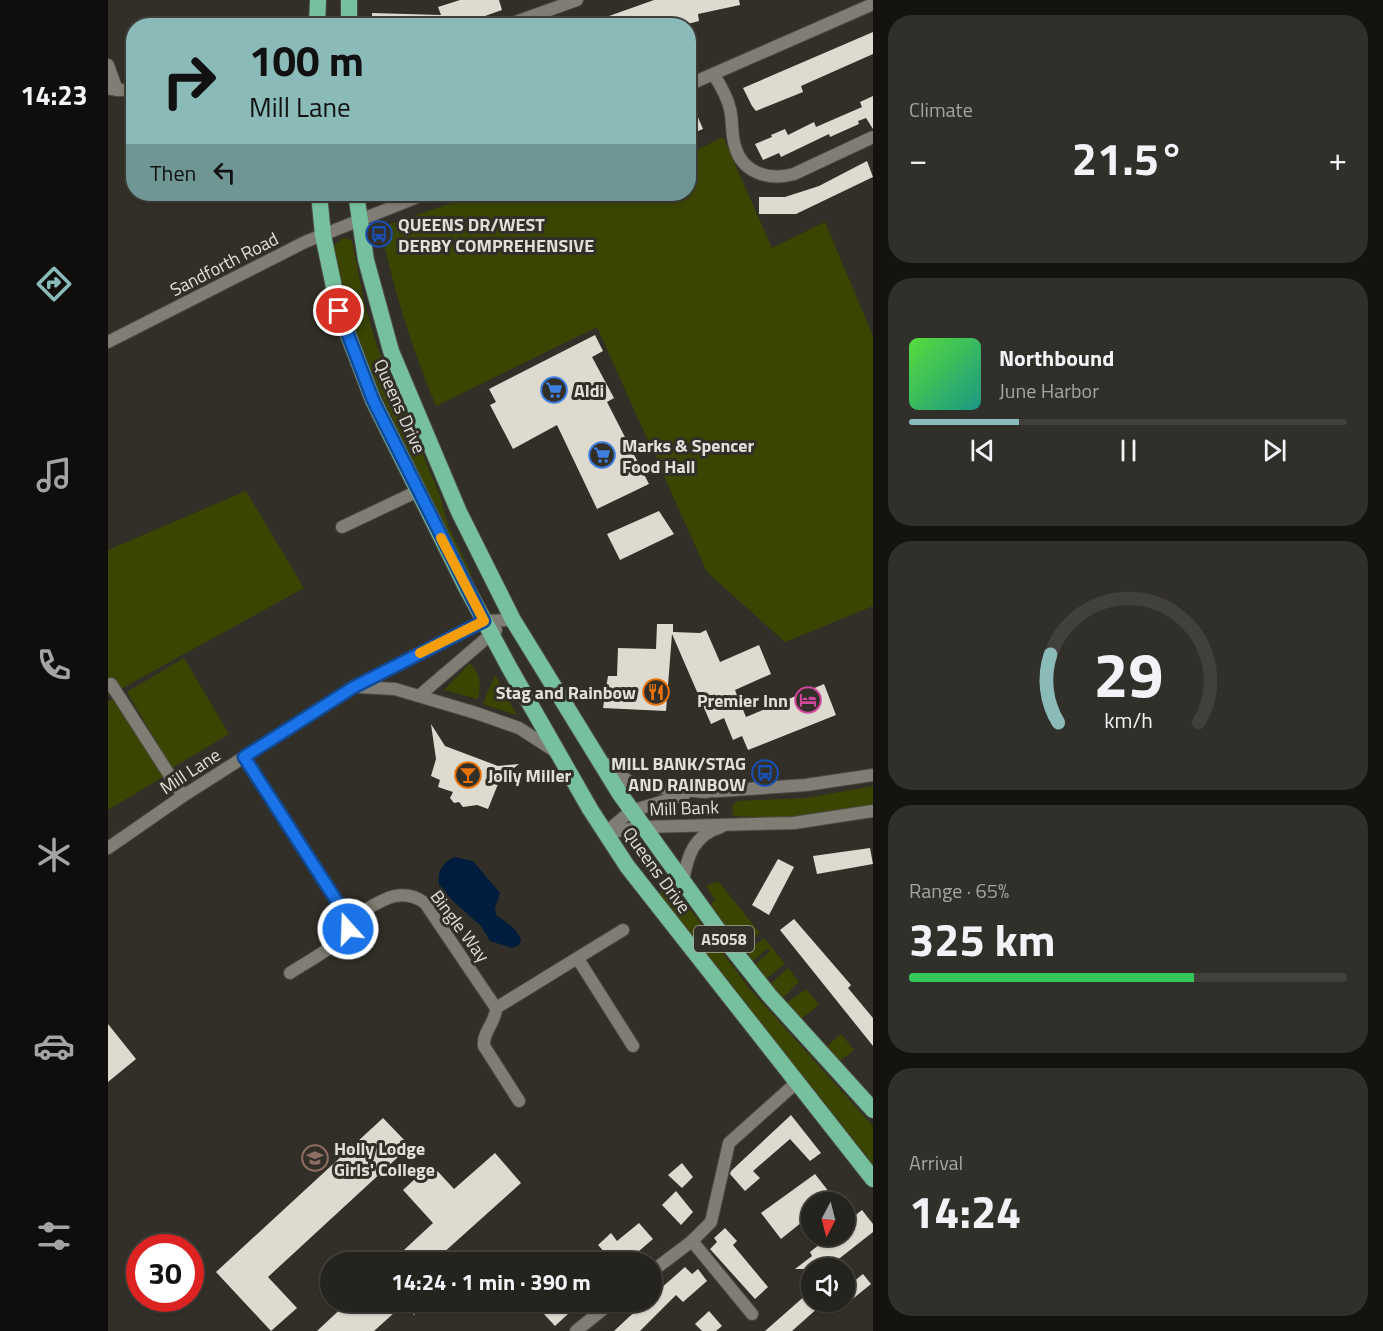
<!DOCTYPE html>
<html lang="en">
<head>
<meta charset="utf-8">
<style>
	:root { --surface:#25231d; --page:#312f2a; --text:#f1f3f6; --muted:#a3a4a4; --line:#42403b; --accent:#8bbbb9 }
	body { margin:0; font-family:"Titillium Web",sans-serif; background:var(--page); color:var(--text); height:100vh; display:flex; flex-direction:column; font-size:22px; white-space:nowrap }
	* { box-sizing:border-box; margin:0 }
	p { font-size:20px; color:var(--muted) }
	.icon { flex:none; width:33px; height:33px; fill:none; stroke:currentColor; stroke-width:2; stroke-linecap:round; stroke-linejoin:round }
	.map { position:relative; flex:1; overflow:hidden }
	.panel { display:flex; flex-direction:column; gap:15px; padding:15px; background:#141310; width:510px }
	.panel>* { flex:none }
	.guide { position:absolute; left:18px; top:18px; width:570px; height:183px; border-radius:24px; box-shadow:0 2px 4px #0004,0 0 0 2px var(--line); background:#8bbbb9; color:#111; overflow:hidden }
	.needle { width:39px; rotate:187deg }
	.tools { position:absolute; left:693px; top:1192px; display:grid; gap:12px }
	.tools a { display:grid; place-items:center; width:54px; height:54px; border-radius:50%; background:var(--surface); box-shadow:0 2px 4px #0004,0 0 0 2px var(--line); font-size:30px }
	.speed { position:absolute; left:18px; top:1234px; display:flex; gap:12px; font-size:30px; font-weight:700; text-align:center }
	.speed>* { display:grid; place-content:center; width:78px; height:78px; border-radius:50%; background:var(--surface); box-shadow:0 2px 4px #0004,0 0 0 2px var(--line); line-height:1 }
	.speed .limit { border:9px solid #d22; background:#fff; color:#111 }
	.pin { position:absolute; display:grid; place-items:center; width:51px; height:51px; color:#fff; margin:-26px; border:3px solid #fff; border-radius:50%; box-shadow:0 2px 6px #0007 }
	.me { position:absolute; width:66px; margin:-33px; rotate:340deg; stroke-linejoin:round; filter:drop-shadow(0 0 4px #0008) }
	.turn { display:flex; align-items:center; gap:21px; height:126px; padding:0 24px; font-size:27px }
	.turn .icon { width:78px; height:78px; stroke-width:2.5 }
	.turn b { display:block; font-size:42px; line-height:51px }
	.then { display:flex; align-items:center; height:57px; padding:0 24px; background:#0003; gap:12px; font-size:22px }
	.big { font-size:45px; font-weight:700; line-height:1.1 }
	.panel .widget { flex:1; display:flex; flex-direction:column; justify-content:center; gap:9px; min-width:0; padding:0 21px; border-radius:24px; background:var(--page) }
	.panel .dial { align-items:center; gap:0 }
	.dial svg { height:156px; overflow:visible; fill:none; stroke:var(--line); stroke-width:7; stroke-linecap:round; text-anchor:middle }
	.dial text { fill:var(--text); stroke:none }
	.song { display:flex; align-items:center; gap:18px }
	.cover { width:72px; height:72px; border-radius:9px; background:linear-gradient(135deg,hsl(110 70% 55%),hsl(170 70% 35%)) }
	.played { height:6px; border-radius:3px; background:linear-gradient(90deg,var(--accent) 25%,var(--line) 25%) }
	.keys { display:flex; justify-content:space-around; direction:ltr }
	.heat { display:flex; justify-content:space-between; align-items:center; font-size:33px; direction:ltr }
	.charge { height:9px; border-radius:4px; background:linear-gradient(90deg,#34c759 65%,var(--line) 0) }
	.trip { position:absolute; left:212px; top:1252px; width:342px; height:60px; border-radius:30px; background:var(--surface); box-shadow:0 2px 4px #0004,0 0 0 2px var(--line); font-weight:700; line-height:60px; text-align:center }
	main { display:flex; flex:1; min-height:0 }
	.dock { display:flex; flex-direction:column; width:108px; justify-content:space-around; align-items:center; background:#0f0e0c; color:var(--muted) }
	.dock .icon { width:42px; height:42px }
	.dock .current { color:var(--accent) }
	.dock b { font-size:27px; color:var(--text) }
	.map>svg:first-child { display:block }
	.green { fill:#3b4502 }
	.water { fill:#001d3d }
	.building { fill:#dddbd0 }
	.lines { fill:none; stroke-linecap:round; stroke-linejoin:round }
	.minor-casing { stroke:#4d4b44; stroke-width:14 }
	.tertiary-casing { stroke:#4d4b44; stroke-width:14 }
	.trunk-casing { stroke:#4d4b44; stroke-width:18 }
	.minor { stroke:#807e74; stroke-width:12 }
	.tertiary { stroke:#807e74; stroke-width:12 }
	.trunk { stroke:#76c09d; stroke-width:16 }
	.route-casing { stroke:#114b97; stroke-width:15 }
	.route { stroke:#1a73e8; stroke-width:10 }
	.slow { stroke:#f59e0b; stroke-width:10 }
	.labels { text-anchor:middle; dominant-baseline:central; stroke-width:6; stroke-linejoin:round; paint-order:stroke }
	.shield { fill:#312f27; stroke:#acaaa4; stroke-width:1.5 }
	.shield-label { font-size:16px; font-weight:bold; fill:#e0dfd9 }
	.poi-label { font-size:18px; font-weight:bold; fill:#e0dfd9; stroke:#312f27; text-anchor:start }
	.street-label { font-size:18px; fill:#e0dfd9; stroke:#312f27 }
</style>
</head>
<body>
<main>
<nav class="dock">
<b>14:23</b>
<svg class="icon current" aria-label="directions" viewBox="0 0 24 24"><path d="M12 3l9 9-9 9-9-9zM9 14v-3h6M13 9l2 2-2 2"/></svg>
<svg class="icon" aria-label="music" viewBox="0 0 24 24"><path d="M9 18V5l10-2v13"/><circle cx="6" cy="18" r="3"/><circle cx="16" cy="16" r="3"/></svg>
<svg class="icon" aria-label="phone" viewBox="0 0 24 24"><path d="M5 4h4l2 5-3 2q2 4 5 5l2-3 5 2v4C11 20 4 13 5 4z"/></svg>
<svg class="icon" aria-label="climate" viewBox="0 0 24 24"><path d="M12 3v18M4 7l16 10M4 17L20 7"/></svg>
<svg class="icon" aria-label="car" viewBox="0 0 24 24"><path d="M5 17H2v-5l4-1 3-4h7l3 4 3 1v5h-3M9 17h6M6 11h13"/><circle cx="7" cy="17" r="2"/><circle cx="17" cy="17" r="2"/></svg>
<svg class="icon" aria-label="filters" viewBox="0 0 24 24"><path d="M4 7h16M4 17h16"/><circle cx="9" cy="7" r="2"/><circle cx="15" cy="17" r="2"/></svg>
</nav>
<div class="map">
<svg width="765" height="1331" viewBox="0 0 765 1331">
	<rect width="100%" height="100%" fill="#312f27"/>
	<g class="green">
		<path d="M615,137L664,248L717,222L765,336V606L677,642L599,572L489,327L328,406C303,346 286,290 272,227L371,194H379L381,198L394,194H580L581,154Z"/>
		<path d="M236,238L244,240L256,302L269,346L332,496L340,525L364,574L361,576L270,388L247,328L227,255L226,245Z"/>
		<path d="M138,491L196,588L0,696V550Z"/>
		<path d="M76,658L121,734L64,768L19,692Z"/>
		<path d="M362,663C373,675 373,684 370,699L336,690Z"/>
		<path d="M387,675L409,715L375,704Z"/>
		<path d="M6,698L55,777L0,810V702Z"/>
		<path d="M765,786V805L672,818L625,816L624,805L630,801L698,798Z"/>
		<path d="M610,881L652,933L633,947L601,905L607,900L598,886Z"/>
		<path d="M563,884L641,988L765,1126V1164L550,894Z"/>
		<path d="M656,938L677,964L659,978L647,965L662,951L660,948L645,961L639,951Z"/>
		<path d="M680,968L691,982L674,999L662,984Z"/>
		<path d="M698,989L711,1005L693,1019L678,1003Z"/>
		<path d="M733,1034L746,1050L732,1061L719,1046Z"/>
	</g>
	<path class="water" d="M346,857L365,861L392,893L387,908L388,915C399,923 406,926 413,939L411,945L404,948L382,941L373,926L345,901L331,885C329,871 334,864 346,857Z"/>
	<g class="building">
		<path d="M352,0H391L394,10L360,22V26H264V13L333,15L330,7Z"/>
		<path d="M546,0H631L632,5L590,14L591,21L572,26H560L559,22L545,26H473Z"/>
		<path d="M765,32V54L693,86L695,92L648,111L644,106L635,88Z"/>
		<path d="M580,94L595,129L580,135Z"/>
		<path d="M765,96V129L758,118L750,121L751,124L722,137L721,134L673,157L671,153L655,160L647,144L664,137L663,135L677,129L680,135L706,122L708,127L754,107L752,102Z"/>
		<path d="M759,161L765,177L688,214H651V197H677L711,186Z"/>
		<path d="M487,335L495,351L484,357L506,398L499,402L541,484L489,509L449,425L405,449L382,405L388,402L381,389Z"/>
		<path d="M551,511L566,534L512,560L499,534Z"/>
		<path d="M549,624H565V632L592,633L598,630L612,662L651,645L663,674L627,690L638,717L716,684L728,715L640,750L634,736L625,740L616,718L603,724L564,634L558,711L495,708L500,676H509L510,648L548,649Z"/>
		<path d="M323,724L337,746L390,766L411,764L392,779L380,809L369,805L355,807L351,802L346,803L342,798L345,792L330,787L332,780L323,776L328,759Z"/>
		<path d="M762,848L765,864L709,874L705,856Z"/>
		<path d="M670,859L686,867L661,915L644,905Z"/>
		<path d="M686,919L743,985L740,988L765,1018V1046L672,930Z"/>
		<path d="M0,1024L28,1059L0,1082Z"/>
		<path d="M683,1115L713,1153L702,1161L682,1139L645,1171L652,1178L637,1191L622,1174L623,1171Z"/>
		<path d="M275,1118L302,1146L160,1277L189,1308L163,1331L108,1272Z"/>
		<path d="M387,1153L413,1183L334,1254L342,1263H282L325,1223L295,1190L323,1164L346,1189Z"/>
		<path d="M574,1163L585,1177L574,1188L560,1175Z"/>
		<path d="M707,1174L725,1197L718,1203H704V1214L673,1239L653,1213Z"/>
		<path d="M568,1191L585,1212L573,1225L554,1205Z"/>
		<path d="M754,1210L765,1224V1232L718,1269H687L704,1256L702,1252L722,1236H736V1224Z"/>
		<path d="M531,1223L545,1239L517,1263H489L499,1255L490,1245L503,1233L509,1241Z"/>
		<path d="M617,1228L629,1241L625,1245L660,1287L647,1299L602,1249L609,1242L606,1238Z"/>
		<path d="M577,1267L584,1274L590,1269L599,1281L575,1302L568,1295L532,1331H506L537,1302H543V1297Z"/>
		<path d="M755,1274L763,1284L736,1306V1289Z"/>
		<path d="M699,1294L711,1307L684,1331H657Z"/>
		<path d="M240,1302H320L306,1315L296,1304L266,1331H209Z"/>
		<path d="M447,1302H473L447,1326L435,1313Z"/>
		<path d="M601,1311L614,1326L608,1331H594L587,1324Z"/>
	</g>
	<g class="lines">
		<g class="minor-casing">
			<g id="minor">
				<path d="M396,26L469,0"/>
				<path d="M0,65L9,90"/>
				<path d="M606,75C613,86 619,96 622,109C625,121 623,134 627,146C634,173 661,181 686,174L765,137"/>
				<path d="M580,85L765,4"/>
				<path d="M3,89L26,91"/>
				<path d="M0,342L197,242L317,194"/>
				<path d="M234,527L310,491"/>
				<path d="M3,684L75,796"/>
				<path d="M251,687L287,689L368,713L411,728L448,752"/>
				<path d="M312,695L388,630"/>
				<path d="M136,757L241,919C267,906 290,883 317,903L388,1008C388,1023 374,1032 376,1046L411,1101"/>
				<path d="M0,848L75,796L246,687L376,621L405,620"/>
				<path d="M470,959L525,1046"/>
				<path d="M182,973C202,959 238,945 241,919"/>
				<path d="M388,1008L515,930"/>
				<path d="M584,1241L644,1314"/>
				<path d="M543,1272L584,1241L603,1222L621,1143L688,1083"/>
				<path d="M468,1331L504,1302"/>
			</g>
		</g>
		<g class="tertiary-casing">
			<g id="tertiary">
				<path d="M499,764L525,785L596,792L698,785L765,775"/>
				<path d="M498,832L523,811L576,795"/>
				<path d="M497,833L535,827L686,823L765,811"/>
				<path d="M575,882C579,856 586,835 613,827"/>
			</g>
		</g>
		<g class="trunk-casing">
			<g id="trunk">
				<path d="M241,0V26"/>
				<path d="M209,26L210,0"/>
				<path d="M211,194L215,235L231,311L265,400L357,585L401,667L482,809L519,866L765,1179"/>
				<path d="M248,194L258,260L283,351L351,512L405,620L512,794L618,941L661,995L765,1110"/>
			</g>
		</g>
		<use href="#minor" class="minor"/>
		<use href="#tertiary" class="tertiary"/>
		<use href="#trunk" class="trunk"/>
	</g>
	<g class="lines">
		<g class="route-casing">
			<path id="route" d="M231,311L265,400L376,621L246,687L136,757L241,920L240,929"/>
		</g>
		<use href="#route" class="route"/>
		<path class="slow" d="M312,653L376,621L333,538"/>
	</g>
	<defs>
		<g id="bus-ring" transform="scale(1.35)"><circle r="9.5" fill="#312f27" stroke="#1a4fb4" stroke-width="1.5"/><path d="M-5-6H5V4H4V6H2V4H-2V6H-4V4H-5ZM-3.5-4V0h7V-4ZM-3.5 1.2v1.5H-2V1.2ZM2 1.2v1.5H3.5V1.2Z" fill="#1a4fb4"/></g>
		<g id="supermarket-ring" transform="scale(1.35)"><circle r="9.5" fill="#312f27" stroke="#3f7fe0" stroke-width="1.5"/><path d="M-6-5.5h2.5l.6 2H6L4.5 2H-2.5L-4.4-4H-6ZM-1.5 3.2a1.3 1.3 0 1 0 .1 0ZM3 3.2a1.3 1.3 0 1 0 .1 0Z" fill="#3f7fe0"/></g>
		<g id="restaurant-ring" transform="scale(1.35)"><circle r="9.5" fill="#312f27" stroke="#e8710a" stroke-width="1.5"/><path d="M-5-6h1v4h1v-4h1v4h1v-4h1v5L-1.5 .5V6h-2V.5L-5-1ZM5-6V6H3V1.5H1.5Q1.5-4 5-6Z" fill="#e8710a"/></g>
		<g id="hotel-ring" transform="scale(1.35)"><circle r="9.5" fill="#312f27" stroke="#d1479c" stroke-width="1.5"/><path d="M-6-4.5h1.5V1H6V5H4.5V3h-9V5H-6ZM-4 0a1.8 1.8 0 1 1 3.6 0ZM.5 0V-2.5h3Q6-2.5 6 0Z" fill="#d1479c"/></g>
		<g id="bar-ring" transform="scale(1.35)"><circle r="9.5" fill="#312f27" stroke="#e8710a" stroke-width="1.5"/><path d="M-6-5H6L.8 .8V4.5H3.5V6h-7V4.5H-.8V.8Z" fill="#e8710a"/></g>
		<g id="school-ring" transform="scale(1.35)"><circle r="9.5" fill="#312f27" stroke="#8d6e63" stroke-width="1.5"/><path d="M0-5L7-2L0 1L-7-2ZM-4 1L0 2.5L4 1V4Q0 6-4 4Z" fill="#8d6e63"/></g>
	</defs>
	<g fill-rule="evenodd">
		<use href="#bus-ring" x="271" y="234"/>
		<use href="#supermarket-ring" x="446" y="390"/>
		<use href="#supermarket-ring" x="494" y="455"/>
		<use href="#restaurant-ring" x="548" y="692"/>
		<use href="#hotel-ring" x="700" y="700"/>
		<use href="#bus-ring" x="657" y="773"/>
		<use href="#bar-ring" x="360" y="775"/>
		<use href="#school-ring" x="207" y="1158"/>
	</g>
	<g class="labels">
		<rect class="shield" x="586" y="926" width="60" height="26" rx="4.5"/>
		<g class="shield-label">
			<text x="616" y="939">A5058</text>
		</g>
		<g class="poi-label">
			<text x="290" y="224">QUEENS DR/WEST<tspan x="290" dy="21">DERBY COMPREHENSIVE</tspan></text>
			<text x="466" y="390">Aldi</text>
			<text x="514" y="445">Marks &amp; Spencer<tspan x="514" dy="21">Food Hall</tspan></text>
			<text x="528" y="692" text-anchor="end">Stag and Rainbow</text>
			<text x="680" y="700" text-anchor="end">Premier Inn</text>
			<text x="638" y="763" text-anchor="end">MILL BANK/STAG<tspan x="638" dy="21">AND RAINBOW</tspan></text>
			<text x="380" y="775">Jolly Miller</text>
			<text x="226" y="1148">Holly Lodge<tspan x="226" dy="21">Girls' College</tspan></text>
		</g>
		<g class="street-label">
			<text transform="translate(116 264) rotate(-27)">Sandforth Road</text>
			<text transform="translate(292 406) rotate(66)">Queens Drive</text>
			<text transform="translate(82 771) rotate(-33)">Mill Lane</text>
			<text transform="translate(576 808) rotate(-2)">Mill Bank</text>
			<text transform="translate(549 870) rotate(54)">Queens Drive</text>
			<text transform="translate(352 926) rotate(53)">Bingle Way</text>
		</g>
	</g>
</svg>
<div class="tools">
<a><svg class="needle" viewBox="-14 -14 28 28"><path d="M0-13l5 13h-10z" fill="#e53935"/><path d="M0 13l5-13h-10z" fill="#a3a4a4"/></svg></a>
<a><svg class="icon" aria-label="sound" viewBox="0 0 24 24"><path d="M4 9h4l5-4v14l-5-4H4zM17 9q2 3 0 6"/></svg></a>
</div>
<div class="speed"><div class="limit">30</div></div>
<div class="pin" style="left:231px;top:311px;background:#d93025"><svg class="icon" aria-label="arrive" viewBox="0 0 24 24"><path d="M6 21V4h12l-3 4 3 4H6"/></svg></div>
<svg class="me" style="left:240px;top:929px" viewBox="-20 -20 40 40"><circle r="17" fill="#1a73e8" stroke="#fff" stroke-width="3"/><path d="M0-11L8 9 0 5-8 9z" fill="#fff"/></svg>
<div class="trip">14:24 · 1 min · 390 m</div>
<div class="guide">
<div class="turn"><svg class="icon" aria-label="right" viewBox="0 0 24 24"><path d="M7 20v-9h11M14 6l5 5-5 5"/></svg><div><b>100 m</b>Mill Lane</div></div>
<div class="then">Then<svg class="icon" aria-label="left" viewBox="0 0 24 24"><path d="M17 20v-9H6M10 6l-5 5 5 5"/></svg></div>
</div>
</div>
<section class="panel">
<div class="widget"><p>Climate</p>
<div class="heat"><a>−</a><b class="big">21.5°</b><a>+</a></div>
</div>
<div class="widget">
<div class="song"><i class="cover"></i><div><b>Northbound</b><p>June Harbor</p></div></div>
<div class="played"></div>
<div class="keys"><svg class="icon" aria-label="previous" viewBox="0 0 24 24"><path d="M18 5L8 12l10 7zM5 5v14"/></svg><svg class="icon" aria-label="pause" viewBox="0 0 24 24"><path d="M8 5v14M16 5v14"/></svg><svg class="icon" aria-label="next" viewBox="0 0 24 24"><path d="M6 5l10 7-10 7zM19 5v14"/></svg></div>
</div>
<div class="widget dial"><svg viewBox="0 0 100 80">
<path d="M14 69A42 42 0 1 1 86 69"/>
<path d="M14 69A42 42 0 0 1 10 34" stroke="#8bbbb9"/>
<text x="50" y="56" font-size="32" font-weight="700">29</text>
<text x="50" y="72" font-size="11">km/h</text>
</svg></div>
<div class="widget"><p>Range · 65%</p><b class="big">325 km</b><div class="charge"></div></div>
<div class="widget"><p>Arrival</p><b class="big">14:24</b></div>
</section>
</main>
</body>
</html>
